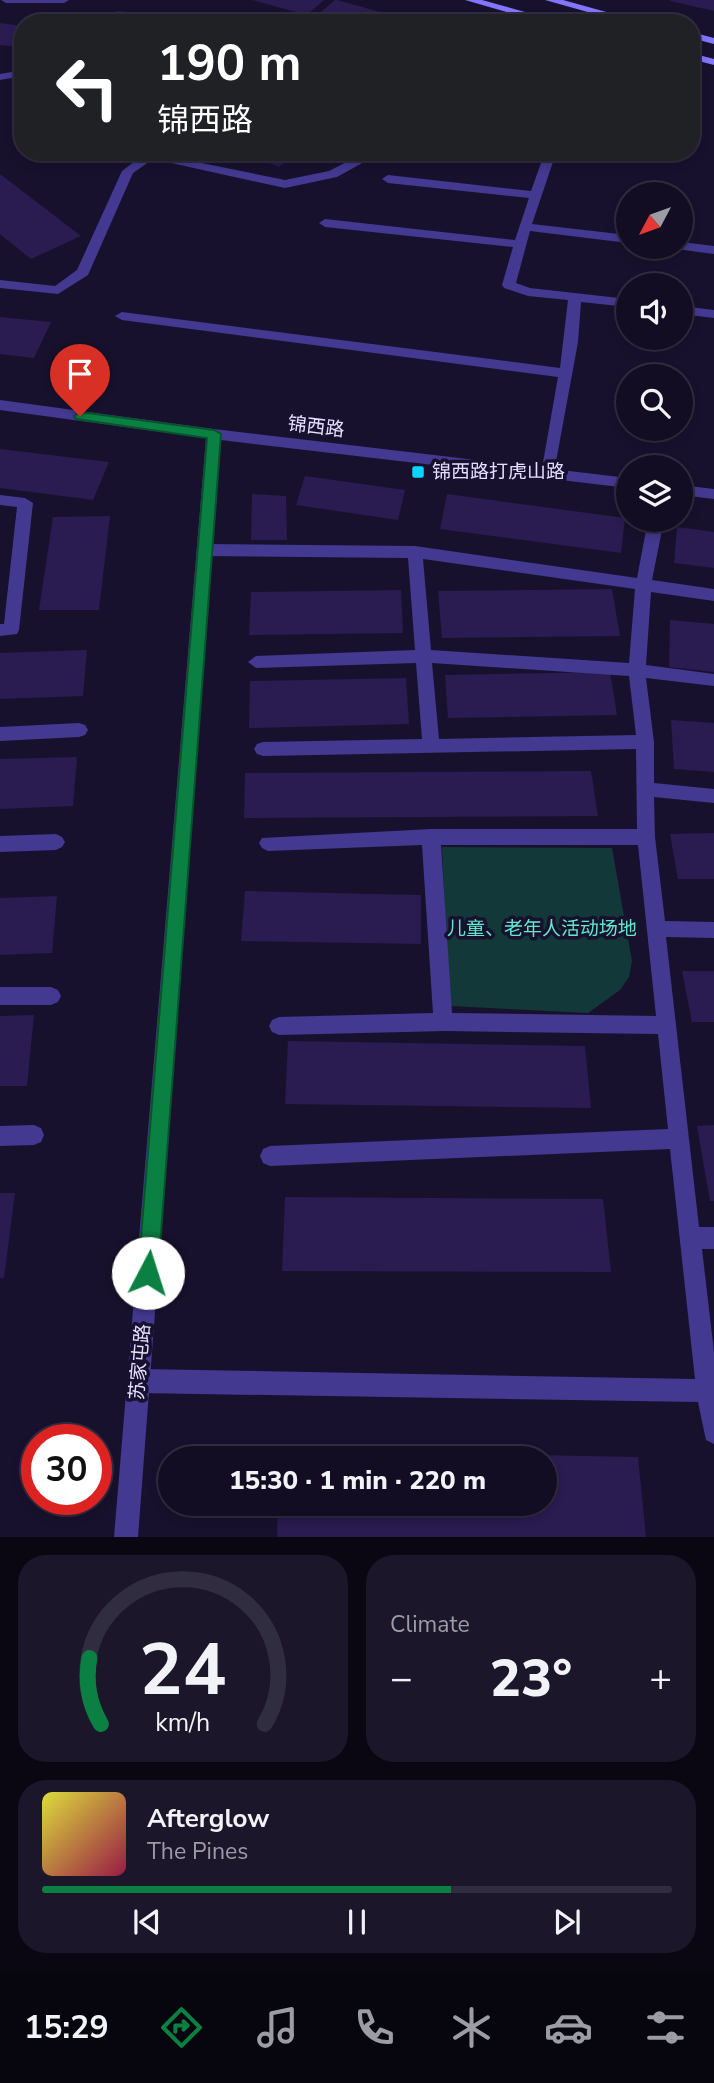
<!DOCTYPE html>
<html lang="en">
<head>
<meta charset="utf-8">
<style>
	:root { --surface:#120d22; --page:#1b162a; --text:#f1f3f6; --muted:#9c9ca5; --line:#312d40; --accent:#0b8043 }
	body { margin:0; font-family:"Nunito Sans","Noto Sans SC",sans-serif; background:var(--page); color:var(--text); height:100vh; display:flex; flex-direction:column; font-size:26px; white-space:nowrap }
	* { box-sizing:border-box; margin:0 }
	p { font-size:23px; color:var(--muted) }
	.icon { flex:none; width:38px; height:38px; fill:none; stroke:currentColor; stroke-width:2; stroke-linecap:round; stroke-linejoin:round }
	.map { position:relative; height:1537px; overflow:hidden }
	.sheet { display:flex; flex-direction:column; gap:18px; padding:18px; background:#0a0713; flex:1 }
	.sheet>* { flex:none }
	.banner { position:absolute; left:14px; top:14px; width:686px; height:147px; border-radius:28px; box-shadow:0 4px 10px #0003,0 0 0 2px var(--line); background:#202124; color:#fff; overflow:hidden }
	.needle { width:46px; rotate:229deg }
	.buttons { position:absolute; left:616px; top:182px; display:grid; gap:14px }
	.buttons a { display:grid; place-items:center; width:77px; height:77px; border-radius:50%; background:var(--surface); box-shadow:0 4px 10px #0003,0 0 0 2px var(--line); font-size:35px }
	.speed { position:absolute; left:21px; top:1424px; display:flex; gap:14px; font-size:35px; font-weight:700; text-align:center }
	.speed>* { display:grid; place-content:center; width:91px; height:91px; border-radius:50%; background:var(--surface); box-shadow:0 4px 10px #0003,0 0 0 2px var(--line); line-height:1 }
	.speed .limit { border:10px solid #d22; background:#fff; color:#111 }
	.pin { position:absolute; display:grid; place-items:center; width:60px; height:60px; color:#fff; margin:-72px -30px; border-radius:50% 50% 50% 0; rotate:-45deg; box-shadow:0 0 7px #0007 }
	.pin .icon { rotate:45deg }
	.me { position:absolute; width:77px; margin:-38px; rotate:5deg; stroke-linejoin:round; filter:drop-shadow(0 0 5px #0008) }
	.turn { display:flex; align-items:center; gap:24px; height:147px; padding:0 28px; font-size:32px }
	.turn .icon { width:91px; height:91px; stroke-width:2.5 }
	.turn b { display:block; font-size:49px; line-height:60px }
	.big { font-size:52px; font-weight:800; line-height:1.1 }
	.sheet .tile { flex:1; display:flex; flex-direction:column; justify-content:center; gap:10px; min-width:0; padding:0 24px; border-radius:28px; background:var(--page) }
	.sheet .dial { align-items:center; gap:0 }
	.dial svg { height:182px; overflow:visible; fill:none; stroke:var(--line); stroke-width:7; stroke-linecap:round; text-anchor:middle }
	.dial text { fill:var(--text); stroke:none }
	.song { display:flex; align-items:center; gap:21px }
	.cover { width:84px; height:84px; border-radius:10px; background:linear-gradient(135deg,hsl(60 70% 55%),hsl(340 70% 35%)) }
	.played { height:7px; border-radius:4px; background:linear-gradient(90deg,var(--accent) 65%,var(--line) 65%) }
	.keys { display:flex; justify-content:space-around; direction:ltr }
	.heat { display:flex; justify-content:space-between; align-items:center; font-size:38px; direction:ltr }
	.sheet .tiles { flex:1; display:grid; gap:18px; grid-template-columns:1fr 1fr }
	.tile:last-child { grid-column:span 2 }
	.trip { position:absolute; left:158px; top:1446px; width:399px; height:70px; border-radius:35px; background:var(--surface); box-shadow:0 4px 10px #0003,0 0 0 2px var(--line); font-weight:800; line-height:70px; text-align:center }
	.tab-bar { display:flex; height:112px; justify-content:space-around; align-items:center; background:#07050e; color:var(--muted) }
	.tab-bar .icon { width:49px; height:49px }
	.tab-bar .selected { color:var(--accent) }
	.tab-bar b { font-size:32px; color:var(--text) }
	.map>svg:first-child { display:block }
	.green { fill:#133839 }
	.building { fill:#2a1b51 }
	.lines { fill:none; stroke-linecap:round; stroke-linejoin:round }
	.service { fill:#433990; fill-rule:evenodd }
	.minor { fill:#433990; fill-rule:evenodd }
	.tertiary { fill:#433990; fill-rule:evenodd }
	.secondary { fill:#8275ff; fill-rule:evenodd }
	.route { fill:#0b8043; stroke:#07532c; stroke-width:2 }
	.poi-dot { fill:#0ad5ff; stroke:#18112e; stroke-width:2.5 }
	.labels { text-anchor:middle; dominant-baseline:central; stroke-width:7; stroke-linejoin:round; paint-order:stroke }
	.street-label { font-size:19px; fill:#e4deff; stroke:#18112e }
	.poi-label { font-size:19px; fill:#e4deff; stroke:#18112e; text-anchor:start }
	.park-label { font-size:19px; fill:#62e7cf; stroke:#18112e }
</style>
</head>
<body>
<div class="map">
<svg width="714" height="1537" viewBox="0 0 714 1537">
	<rect width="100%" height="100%" fill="#18112e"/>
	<path class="green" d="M442,847L612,848L632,961L629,977L620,990L588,1013L449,1006Z"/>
	<g class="building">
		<path d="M252,0H324L307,15Z"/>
		<path d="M335,0H337L398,17L391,23H335L315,17Z"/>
		<path d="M670,0H714V11L670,1Z"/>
		<path d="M117,11L171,16L167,23H110Z"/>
		<path d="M0,23L23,26V42L20,47L0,45Z"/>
		<path d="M244,152H298L279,167Z"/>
		<path d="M0,174L81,236L31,259L0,234Z"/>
		<path d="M0,317L51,322L34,358L0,354Z"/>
		<path d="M0,449L109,462L93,500L0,488Z"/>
		<path d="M305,476L405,490L398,520L296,505Z"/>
		<path d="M252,494L286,496L287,540H251Z"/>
		<path d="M447,494L625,518L621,553L440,529Z"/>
		<path d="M110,516L99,610H39L53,517Z"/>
		<path d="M677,527L714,532V568L674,563Z"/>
		<path d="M612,589L620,636L442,638L438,591Z"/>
		<path d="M401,590L403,633L249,635L251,592Z"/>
		<path d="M670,620L714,624V672L669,667Z"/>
		<path d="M87,650L83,696L0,699V653Z"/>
		<path d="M610,672L617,715L448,718L445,675Z"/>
		<path d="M406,678L409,724L249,728L250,681Z"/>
		<path d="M671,720L714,723V772L674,769Z"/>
		<path d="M77,757L73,806L0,809V759Z"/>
		<path d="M591,771L598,816L244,818L245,773Z"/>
		<path d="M714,833V879H678L670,834Z"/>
		<path d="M245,891L421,895V944L241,941Z"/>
		<path d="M57,896L52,953L0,955V898Z"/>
		<path d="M682,971H714V1022H692Z"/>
		<path d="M34,1015L27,1086H0V1016Z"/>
		<path d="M288,1041L585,1046L591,1108L285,1104Z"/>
		<path d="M714,1125V1201H710L697,1126Z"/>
		<path d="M0,1193H15L4,1278H0Z"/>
		<path d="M285,1197L603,1199L611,1272L282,1271Z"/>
		<path d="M281,1450L638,1457L646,1537H277L278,1503H544V1458H280Z"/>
	</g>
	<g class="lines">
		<g class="service">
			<path d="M23,70V76L0,80V74Z"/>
			<path d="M147,152L285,180L329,171L366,152H382L337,177L285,188L153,159L133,173L88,275L58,294L0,288V280L55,286L77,270L122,171Z"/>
			<path d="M545,152H572L568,161L554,159L532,224L628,235V243L530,231L516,283L530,288L628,299V307L581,302L578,342L553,478L548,479L541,474L558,377L122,320L115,316L122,312L560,368L568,300L528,296L504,288L502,285L513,247L325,227L319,223L325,219L515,240L529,198L388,183L382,179L388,175L531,191Z"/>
			<path d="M681,242L714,246V254L676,249L675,247H681Z"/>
			<path d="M681,306L714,310V318L681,314Z"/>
			<path d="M0,495L25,498L33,503L19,630L17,634L0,636V624H4L17,507L0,505Z"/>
			<path d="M648,520H664L652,580L714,589V601L651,592L646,665L714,674V686L646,678L654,742V783L714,789V803L654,797L655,837L665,921L714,922V938L666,937L699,1227H714V1249H702L714,1352V1444L706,1440L698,1402L139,1393L131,1389L127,1381L131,1373L139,1369L695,1379L670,1149L270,1166L263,1163L260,1156L263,1149L270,1146L668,1129L658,1034L445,1031L279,1035L272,1032L269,1026L272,1020L279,1017L433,1013L422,845L268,851L262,848L259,843L262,838L431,829H637L636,749L263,756L257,754L254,749L257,744L263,742L422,739L416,663L256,668L248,662L256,656L415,650L408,558L206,556L198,550L206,544L415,546L637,578ZM423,559L635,589L629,663L431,650ZM432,663L629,676L636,735L439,739ZM441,845H638L656,1016L452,1013Z"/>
			<path d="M79,723L85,725L88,730L85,735L79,737L0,741V727Z"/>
			<path d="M56,834L62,837L65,842L62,847L56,850L0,852V836Z"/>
			<path d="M0,987H51L58,990L61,996L58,1002L51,1005H0Z"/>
			<path d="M34,1125L41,1128L44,1135L41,1142L34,1145L0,1146V1126Z"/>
		</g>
		<g class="minor">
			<path d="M0,400L214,429L628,478V488L221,440L138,1537H114L206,438L0,410Z"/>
			<path d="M681,485L714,489V499L681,495Z"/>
		</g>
		<path class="tertiary" d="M1,0H69L64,3H6Z"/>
		<g class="secondary">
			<path d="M465,0H482L564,23H545Z"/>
			<path d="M545,0H563L646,23H627Z"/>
			<path d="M691,32L714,38V44L691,38Z"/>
			<path d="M691,53L714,59V65L691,59Z"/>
		</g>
	</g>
	<path class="route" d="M80,412L214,430L221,434L158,1273L155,1280L148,1283L141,1280L138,1273L207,438L76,419L74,416Z"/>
	<rect class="poi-dot" x="411" y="465" width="14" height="14" rx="3.5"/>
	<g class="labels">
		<g class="street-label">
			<text transform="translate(316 427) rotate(7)">锦西路</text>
			<text transform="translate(140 1362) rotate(-85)">苏家屯路</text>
		</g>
		<g class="poi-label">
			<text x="432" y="472">锦西路打虎山路</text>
		</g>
		<g class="park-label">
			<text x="542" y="929">儿童、老年人活动场地</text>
		</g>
	</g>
</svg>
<div class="buttons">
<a><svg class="needle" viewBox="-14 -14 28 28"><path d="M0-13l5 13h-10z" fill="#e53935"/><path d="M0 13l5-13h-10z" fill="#9c9ca5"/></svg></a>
<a><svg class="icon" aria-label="sound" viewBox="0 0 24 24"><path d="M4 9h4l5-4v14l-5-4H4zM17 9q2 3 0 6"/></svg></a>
<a><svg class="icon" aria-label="search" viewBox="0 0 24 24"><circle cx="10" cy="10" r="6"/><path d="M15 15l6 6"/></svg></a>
<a><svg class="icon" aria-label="layers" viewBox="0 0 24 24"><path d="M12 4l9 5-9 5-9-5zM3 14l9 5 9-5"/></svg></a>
</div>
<div class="speed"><div class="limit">30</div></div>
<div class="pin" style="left:80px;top:416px;background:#d93025"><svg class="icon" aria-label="arrive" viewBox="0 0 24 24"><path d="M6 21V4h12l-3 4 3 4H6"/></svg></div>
<svg class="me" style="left:148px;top:1273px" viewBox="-20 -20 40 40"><circle r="19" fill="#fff"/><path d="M0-13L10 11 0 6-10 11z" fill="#0b8043"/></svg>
<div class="trip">15:30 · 1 min · 220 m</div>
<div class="banner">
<div class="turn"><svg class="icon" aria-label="left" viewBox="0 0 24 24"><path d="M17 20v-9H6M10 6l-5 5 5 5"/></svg><div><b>190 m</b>锦西路</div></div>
</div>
</div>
<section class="sheet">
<div class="tiles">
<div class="tile dial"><svg viewBox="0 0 100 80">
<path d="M14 69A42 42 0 1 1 86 69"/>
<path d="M14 69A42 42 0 0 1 9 40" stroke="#0b8043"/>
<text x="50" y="56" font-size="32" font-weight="700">24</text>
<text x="50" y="72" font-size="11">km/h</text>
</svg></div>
<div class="tile"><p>Climate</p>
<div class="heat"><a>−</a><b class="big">23°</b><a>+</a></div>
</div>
<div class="tile">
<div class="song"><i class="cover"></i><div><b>Afterglow</b><p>The Pines</p></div></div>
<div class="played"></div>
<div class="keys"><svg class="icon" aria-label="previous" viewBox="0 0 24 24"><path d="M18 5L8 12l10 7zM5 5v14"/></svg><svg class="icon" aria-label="pause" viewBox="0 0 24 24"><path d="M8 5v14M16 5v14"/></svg><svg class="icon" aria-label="next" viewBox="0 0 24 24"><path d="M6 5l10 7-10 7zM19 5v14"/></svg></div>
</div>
</div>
</section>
<nav class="tab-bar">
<b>15:29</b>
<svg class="icon selected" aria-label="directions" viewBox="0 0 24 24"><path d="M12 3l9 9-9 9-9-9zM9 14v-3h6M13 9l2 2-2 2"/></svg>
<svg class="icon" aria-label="music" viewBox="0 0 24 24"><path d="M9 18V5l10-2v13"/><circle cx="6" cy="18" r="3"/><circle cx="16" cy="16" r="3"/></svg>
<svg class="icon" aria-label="phone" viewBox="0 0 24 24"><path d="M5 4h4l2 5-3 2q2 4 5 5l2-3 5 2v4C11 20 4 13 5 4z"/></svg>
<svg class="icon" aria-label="climate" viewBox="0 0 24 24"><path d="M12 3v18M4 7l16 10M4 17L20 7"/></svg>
<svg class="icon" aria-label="car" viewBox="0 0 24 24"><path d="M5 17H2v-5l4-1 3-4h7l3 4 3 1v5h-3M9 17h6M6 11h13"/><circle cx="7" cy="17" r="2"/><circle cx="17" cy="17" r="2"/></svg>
<svg class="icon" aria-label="filters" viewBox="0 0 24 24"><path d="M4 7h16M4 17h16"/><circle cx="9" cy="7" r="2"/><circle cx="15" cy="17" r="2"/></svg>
</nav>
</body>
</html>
